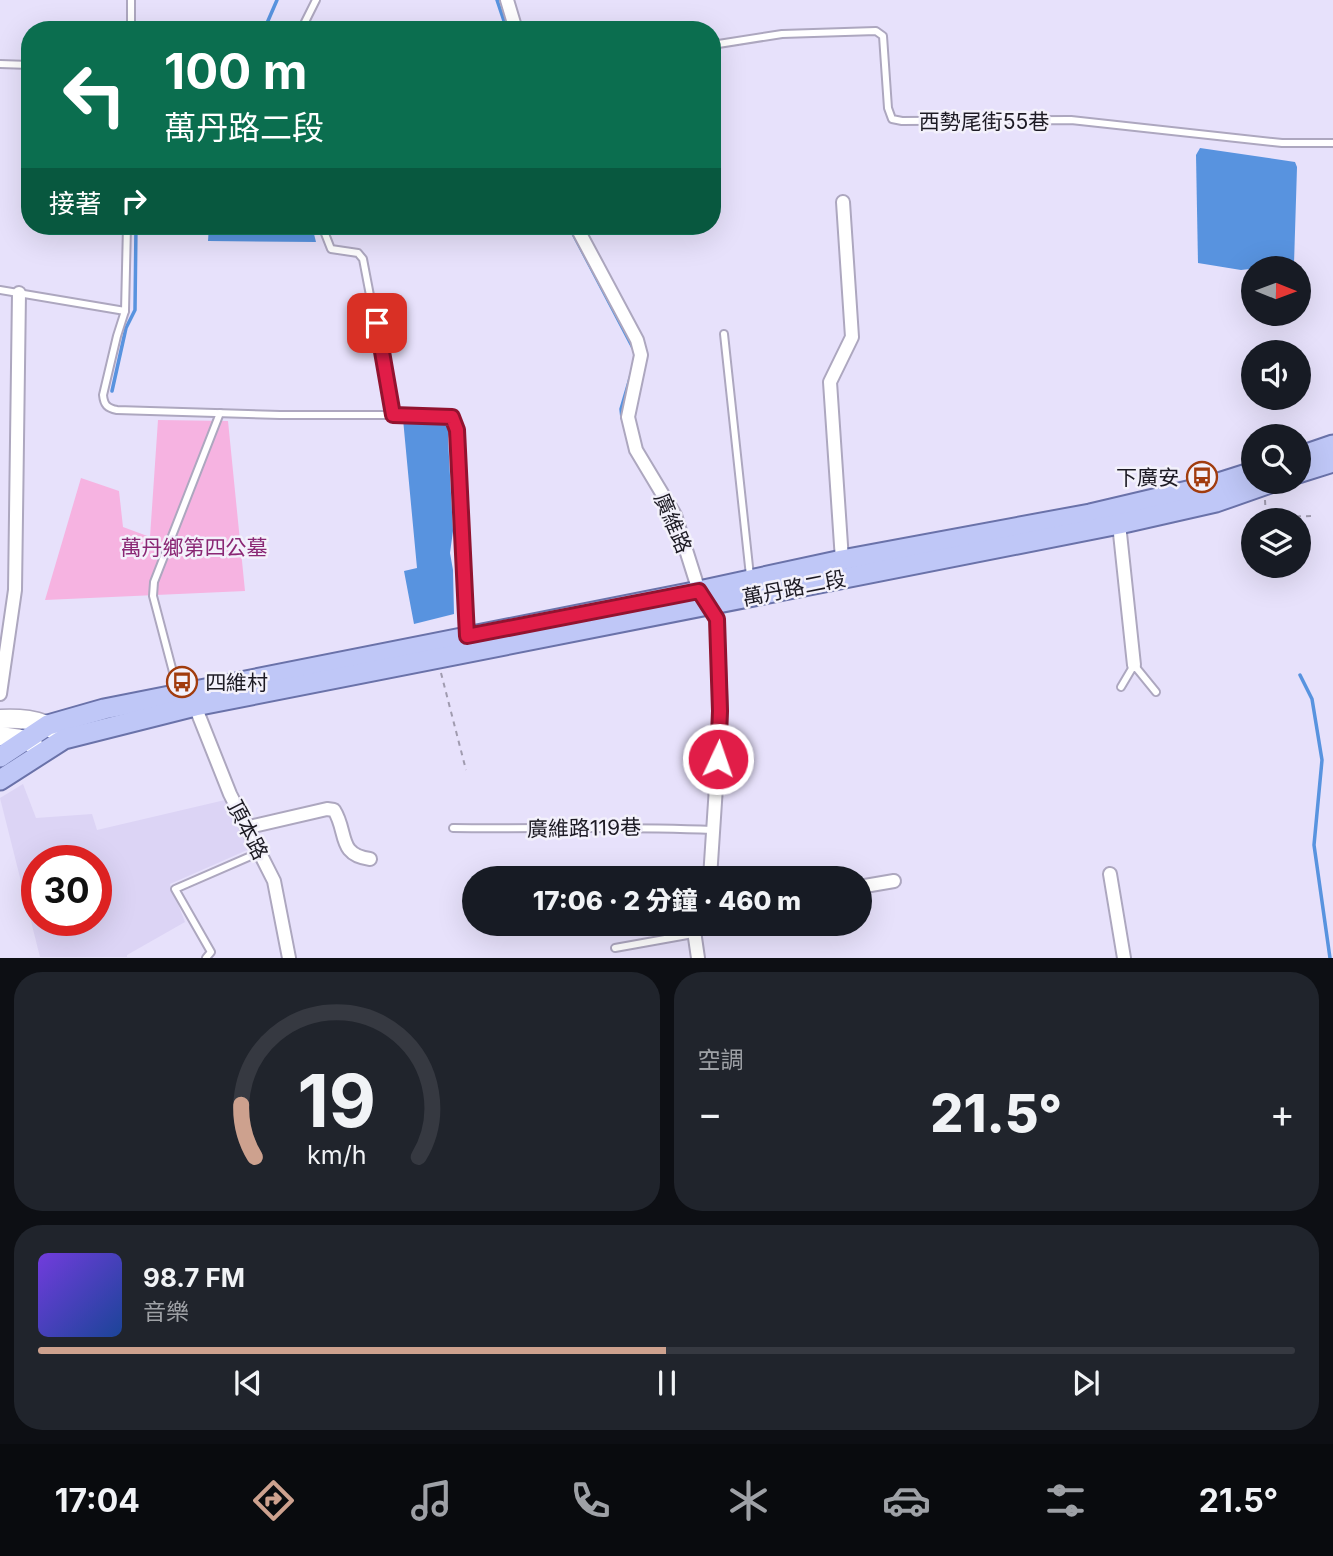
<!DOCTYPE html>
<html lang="zh-TW">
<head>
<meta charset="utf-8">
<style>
	:root { --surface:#171b24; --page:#20242c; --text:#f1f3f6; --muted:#9ea1a6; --line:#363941; --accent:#cda18e }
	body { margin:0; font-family:Inter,"Noto Sans TC",sans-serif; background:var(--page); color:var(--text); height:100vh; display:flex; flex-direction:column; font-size:26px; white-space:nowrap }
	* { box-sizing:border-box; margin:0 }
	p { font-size:23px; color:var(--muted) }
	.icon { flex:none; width:38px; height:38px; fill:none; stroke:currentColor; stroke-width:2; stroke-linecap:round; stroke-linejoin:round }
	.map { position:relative; height:958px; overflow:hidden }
	.side { display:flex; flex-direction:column; gap:14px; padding:14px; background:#0d0f14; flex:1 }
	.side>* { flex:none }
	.hud { position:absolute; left:21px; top:21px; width:700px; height:214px; border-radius:28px; box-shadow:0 7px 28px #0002; background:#0b6e4f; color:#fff; overflow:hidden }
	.needle { width:46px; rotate:91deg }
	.tools { position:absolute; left:1241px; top:256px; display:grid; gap:14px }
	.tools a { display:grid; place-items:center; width:70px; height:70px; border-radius:50%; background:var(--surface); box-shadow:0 7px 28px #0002; font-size:35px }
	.speed { position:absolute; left:21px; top:845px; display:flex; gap:14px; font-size:35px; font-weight:700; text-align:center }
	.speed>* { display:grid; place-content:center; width:91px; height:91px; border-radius:50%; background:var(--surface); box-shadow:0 7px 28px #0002; line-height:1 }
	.speed .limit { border:10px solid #d22; background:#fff; color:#111 }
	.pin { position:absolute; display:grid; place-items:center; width:60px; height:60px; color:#fff; margin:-30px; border-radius:14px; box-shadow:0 4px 10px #0006 }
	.me { position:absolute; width:77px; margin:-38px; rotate:3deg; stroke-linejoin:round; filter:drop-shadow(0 0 5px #0008) }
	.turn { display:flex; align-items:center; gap:24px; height:147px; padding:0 28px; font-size:32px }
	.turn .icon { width:91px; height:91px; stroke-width:2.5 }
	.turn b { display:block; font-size:49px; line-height:60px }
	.then { display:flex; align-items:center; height:66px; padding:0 28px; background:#0003; gap:14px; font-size:26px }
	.big { font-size:52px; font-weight:800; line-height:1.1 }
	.side .tile { flex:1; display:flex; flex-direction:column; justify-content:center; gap:10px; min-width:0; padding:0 24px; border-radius:28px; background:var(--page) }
	.side .dial { align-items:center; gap:0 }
	.dial svg { height:182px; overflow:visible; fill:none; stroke:var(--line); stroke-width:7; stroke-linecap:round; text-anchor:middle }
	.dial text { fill:var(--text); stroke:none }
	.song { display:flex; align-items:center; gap:21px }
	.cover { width:84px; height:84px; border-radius:10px; background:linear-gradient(135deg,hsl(260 70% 55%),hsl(220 70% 35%)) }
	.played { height:7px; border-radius:4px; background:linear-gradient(90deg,var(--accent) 50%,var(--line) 50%) }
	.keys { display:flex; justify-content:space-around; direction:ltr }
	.heat { display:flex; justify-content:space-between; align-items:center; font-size:38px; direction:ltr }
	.side .tiles { flex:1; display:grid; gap:14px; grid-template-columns:1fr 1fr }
	.tile:last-child { grid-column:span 2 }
	.trip { position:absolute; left:462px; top:866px; width:410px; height:70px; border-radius:35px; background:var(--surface); box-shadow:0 7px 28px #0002; font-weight:800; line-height:70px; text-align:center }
	.tabs { display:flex; height:112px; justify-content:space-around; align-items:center; background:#090b0e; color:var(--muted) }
	.tabs .icon { width:49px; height:49px }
	.tabs .on { color:var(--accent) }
	.tabs b { font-size:32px; color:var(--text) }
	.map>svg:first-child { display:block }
	.built { fill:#dcd4f5; fill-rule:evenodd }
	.green { fill:#f6b3e1 }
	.water { fill:#5893df }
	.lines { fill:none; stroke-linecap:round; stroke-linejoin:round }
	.stream { stroke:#5893df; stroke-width:3.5 }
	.service-casing { stroke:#ada7bf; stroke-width:10 }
	.minor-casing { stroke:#ada7bf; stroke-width:16 }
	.secondary-casing { stroke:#ada7bf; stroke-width:21 }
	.primary-casing { stroke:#6a72a9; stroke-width:23 }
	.path { stroke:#a09baf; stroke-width:2; stroke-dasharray:5 5; stroke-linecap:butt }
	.service { stroke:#fff; stroke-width:6 }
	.minor { stroke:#fff; stroke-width:12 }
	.secondary { stroke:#fff; stroke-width:18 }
	.primary { stroke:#bfc7f7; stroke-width:19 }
	.route-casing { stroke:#92132f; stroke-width:18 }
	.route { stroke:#e11d48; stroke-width:12 }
	.labels { text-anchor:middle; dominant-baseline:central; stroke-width:5; stroke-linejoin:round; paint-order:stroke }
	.street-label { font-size:21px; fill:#1d1b24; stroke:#f3f1fb }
	.poi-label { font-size:21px; fill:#1d1b24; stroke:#f3f1fb; text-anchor:end }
	.park-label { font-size:21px; fill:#8a2774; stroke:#f3f1fb }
</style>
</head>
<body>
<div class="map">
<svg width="1333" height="958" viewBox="0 0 1333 958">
	<rect width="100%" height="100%" fill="#e7e1fb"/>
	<path class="built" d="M23,784L36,818L92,814L97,830L225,800L254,847L170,884L185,922L127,955V957H40L0,798ZM37,861H96V920H37Z"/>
	<path class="green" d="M158,420L228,421L245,591L45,600L81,478L119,491L123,527L150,537Z"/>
	<g class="water">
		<path d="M1200,148L1295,162L1297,167L1294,264L1241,270L1198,263L1196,155Z"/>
		<path d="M209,226H312L316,242L208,241Z"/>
		<path d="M403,419L439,420L450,424L448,438L453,531L450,553L453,570L454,614L414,624L404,571L417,568Z"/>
	</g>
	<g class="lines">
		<g class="stream">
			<path d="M497,0L507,30"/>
			<path d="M264,30L277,0"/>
			<path d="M569,226L633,348"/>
			<path d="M112,391L126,328L135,310L136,226"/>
			<path d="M622,418L621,409L631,375"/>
			<path d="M664,507L678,541"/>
			<path d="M1300,675L1312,699L1322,760L1314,845L1330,958"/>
		</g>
		<g class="service-casing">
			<g id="service">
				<path d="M131,30V0"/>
				<path d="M301,30L316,0"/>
				<path d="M712,45L782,34L876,31L883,36L888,108L892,119L902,121L1071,120L1282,143H1333"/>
				<path d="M0,64L30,65"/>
				<path d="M127,226L125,311L117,336L103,395C104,405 107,408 117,410L280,415H440L452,417L457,430L467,635"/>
				<path d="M322,226L331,249L358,253L363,259L393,415"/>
				<path d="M0,290L125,311"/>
				<path d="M724,334L750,576"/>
				<path d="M1121,687L1134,665L1156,692"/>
				<path d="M178,691L153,596L154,582L220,413"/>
				<path d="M453,828C540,829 626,826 712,830"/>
				<path d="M615,948L693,934"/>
				<path d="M206,958L211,952L175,889L260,852"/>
			</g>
		</g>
		<g class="minor-casing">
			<g id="minor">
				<path d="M507,0L516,30"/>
				<path d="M576,226L637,340L641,355L628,417L636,450L675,515L699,591L710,605L717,619L721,711L710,878"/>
				<path d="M1119,524L1134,665"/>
				<path d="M842,560L830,382L852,337L843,202"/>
				<path d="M0,694L15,590L19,293"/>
				<path d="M195,706L230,794L274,881L289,958"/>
				<path d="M249,827L327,809L334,810C348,832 337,855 370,859"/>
				<path d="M1110,874L1124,958"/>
				<path d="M859,887L894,881"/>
				<path d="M693,924L698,958"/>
			</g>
		</g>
		<g class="secondary-casing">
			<g id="secondary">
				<path d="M0,719C16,718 42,719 54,730"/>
				<path d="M0,736L27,740L33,744"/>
			</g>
		</g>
		<g class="primary-casing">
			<g id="primary">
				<path d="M1298,457L1333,445"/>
				<path d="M1298,473L1333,462"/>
				<path d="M0,757L48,725L104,709L699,591L842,560L1090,514L1209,486L1253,472"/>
				<path d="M0,780L64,739L195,706L1119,524L1216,502L1276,481"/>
			</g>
		</g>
		<g class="path">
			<path d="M1265,500L1266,520"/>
			<path d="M1266,517L1315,516"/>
			<path d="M441,673L466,770"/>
		</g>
		<use href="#service" class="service"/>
		<use href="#minor" class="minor"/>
		<use href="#secondary" class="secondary"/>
		<use href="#primary" class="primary"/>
	</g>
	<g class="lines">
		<g class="route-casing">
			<path id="route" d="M377,323L393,415L452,417L457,430L467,636L699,591L717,619L720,711L718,759"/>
		</g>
		<use href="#route" class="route"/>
	</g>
	<defs>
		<g id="bus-ring" transform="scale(1.575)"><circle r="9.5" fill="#f3f1fb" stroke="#a13c0e" stroke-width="1.5"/><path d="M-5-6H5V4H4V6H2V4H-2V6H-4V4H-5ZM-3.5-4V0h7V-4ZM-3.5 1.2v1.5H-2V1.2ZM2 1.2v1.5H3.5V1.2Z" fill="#a13c0e"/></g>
	</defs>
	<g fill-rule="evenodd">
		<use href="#bus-ring" x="1202" y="477"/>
		<use href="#bus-ring" x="182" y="682"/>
	</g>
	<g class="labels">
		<g class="street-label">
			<text x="984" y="121">西勢尾街55巷</text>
			<text transform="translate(673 523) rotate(67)">廣維路</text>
			<text transform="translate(794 588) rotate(-11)">萬丹路二段</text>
			<text transform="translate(584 828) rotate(-1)">廣維路119巷</text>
			<text transform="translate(248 830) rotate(63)">頂本路</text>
		</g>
		<g class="poi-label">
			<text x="1179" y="477">下廣安</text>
			<text x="205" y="682" text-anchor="start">四維村</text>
		</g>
		<g class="park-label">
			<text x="194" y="547">萬丹鄉第四公墓</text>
		</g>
	</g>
</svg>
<div class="tools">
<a><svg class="needle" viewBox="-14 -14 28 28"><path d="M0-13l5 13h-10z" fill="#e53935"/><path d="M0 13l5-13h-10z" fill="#9ea1a6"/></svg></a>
<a><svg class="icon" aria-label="sound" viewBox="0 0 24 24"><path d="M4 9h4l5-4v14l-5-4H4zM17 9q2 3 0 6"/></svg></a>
<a><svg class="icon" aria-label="search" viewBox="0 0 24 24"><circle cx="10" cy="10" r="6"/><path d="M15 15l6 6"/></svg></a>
<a><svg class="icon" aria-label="layers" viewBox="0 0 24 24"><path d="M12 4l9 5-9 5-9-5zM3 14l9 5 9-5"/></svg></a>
</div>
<div class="speed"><div class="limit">30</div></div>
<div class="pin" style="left:377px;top:323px;background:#d93025"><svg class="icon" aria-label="arrive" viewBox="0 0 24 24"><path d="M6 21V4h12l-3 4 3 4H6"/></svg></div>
<svg class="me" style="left:718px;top:759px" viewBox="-20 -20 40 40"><circle r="17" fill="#e11d48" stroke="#fff" stroke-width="3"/><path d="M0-11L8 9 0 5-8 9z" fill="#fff"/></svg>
<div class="trip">17:06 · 2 分鐘 · 460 m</div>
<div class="hud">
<div class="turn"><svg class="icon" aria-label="left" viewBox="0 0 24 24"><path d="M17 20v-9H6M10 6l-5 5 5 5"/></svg><div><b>100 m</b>萬丹路二段</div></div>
<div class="then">接著<svg class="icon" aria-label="right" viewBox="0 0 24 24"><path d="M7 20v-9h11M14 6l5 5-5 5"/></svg></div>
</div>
</div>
<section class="side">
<div class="tiles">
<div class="tile dial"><svg viewBox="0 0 100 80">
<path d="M14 69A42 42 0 1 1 86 69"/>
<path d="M14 69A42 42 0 0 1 8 46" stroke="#cda18e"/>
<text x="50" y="56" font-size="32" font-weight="700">19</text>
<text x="50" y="72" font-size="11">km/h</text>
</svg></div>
<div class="tile"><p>空調</p>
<div class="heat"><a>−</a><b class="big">21.5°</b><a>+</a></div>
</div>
<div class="tile">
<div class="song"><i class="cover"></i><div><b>98.7 FM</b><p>音樂</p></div></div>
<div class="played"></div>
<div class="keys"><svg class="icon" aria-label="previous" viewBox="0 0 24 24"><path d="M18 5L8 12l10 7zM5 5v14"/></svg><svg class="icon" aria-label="pause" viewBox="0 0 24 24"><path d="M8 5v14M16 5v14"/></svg><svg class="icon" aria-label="next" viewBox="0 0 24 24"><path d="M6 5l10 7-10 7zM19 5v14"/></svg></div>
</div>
</div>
</section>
<nav class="tabs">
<b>17:04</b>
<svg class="icon on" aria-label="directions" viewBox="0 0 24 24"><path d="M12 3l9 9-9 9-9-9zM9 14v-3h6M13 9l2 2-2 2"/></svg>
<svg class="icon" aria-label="music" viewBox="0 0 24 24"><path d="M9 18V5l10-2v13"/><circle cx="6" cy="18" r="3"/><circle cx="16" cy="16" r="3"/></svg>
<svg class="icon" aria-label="phone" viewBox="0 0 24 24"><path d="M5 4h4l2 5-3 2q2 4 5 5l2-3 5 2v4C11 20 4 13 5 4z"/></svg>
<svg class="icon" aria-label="climate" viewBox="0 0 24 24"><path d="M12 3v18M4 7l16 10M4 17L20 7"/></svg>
<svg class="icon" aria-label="car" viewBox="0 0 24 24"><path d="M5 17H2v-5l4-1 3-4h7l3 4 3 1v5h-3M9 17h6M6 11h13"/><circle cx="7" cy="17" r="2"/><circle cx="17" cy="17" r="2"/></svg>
<svg class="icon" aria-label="filters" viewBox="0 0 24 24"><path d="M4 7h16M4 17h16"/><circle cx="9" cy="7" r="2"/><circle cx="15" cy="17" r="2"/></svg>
<b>21.5°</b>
</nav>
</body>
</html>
